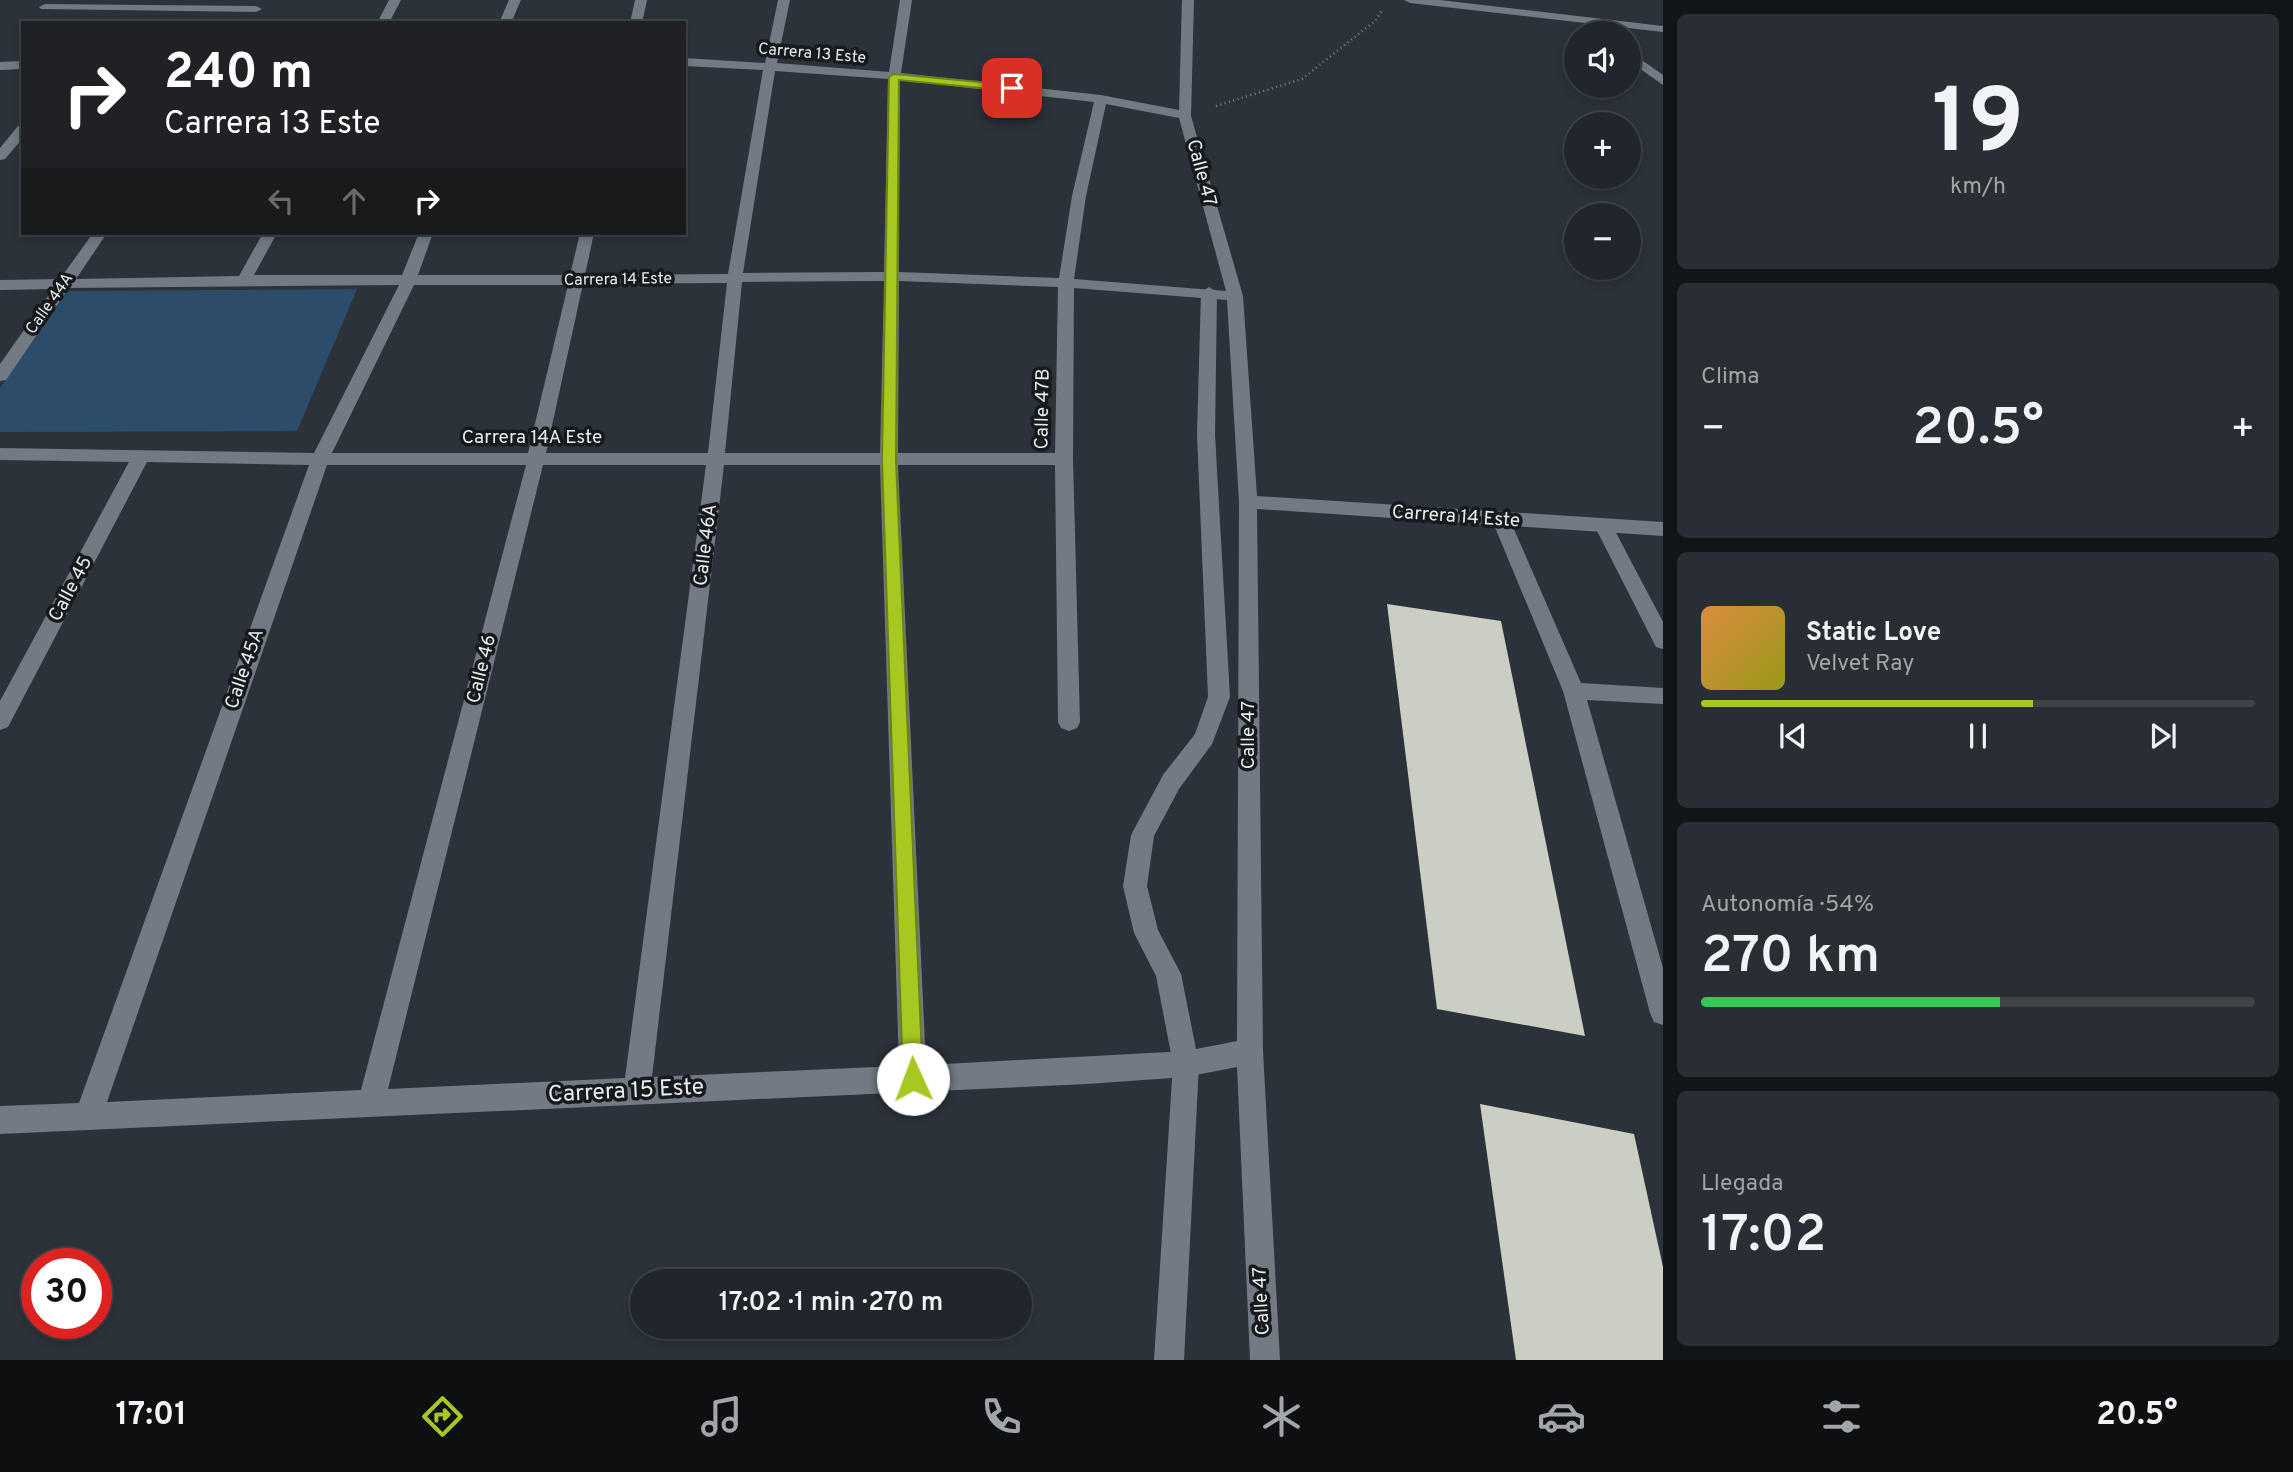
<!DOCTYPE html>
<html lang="es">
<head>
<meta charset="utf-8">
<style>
	:root { --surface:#20262b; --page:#282e33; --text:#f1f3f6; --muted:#a2a5a9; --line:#3d4347; --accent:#a6c821 }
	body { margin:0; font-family:Overpass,sans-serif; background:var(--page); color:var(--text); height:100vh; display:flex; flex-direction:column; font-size:26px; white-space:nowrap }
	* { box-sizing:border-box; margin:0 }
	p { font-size:23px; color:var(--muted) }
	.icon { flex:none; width:38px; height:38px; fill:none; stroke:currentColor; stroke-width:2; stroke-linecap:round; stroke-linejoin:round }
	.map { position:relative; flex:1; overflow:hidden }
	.drawer { display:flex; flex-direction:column; gap:14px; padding:14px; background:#121518; width:630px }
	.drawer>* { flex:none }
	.hud { position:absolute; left:21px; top:21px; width:665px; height:214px; border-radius:0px; box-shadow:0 4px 10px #0003,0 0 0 2px var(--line); background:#202124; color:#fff; overflow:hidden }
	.tools { position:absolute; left:1564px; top:21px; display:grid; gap:14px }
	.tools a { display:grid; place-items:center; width:77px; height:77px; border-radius:50%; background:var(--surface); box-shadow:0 4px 10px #0003,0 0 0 2px var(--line); font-size:35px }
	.speed { position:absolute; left:21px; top:1248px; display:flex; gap:14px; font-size:35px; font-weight:700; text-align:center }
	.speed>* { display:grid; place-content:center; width:91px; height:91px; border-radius:50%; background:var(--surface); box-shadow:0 4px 10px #0003,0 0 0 2px var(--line); line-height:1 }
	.speed .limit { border:10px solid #d22; background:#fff; color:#111 }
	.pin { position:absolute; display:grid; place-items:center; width:60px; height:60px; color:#fff; margin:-30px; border-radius:14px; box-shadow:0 4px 10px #0006 }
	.me { position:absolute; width:77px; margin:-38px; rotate:358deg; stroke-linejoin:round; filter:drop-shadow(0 0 5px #0008) }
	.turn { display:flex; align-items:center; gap:24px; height:147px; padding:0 28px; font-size:32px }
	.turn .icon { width:91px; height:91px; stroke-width:2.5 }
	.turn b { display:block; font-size:49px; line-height:60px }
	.lanes { display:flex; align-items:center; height:66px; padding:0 28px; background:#0003; justify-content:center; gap:35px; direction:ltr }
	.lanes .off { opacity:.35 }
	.big { font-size:52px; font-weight:600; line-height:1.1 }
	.drawer .widget { flex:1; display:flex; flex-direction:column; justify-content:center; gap:10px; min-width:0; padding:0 24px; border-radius:10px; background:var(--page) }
	.drawer .dial { align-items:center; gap:0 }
	.dial b { font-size:91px; line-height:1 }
	.song { display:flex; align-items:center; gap:21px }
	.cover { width:84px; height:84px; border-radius:10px; background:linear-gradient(135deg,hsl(30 70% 55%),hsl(60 70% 35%)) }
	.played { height:7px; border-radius:4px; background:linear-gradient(90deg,var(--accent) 60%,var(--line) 60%) }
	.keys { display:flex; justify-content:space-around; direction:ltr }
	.heat { display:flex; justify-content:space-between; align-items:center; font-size:38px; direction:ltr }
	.charge { height:10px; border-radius:5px; background:linear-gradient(90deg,#34c759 54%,var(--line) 0) }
	.trip { position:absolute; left:630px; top:1269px; width:402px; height:70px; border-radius:35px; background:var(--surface); box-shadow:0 4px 10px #0003,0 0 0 2px var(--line); font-weight:600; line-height:70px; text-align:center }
	.tabs { display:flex; height:112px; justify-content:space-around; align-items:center; background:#0d0f11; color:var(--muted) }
	.tabs .icon { width:49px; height:49px }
	.tabs .on { color:var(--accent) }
	.tabs b { font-size:32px; color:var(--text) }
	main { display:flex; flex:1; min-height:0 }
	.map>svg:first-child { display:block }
	.green { fill:#2d4c69 }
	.building { fill:#cbcfc3 }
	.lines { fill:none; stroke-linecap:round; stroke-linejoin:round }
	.path { stroke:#7b8186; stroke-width:2.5; stroke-dasharray:1 3.5; stroke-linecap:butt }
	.lane { fill:#727a83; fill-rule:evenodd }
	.street { fill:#727a83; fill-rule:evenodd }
	.route { fill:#a6c821; stroke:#6c8215; stroke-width:2 }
	.labels { text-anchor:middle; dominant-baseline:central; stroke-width:7; stroke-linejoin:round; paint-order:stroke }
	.far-street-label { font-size:16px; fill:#e7ecf0; stroke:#161a1d }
	.street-label { font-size:19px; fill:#e7ecf0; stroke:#161a1d }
	.near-street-label { font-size:23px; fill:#e7ecf0; stroke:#161a1d }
</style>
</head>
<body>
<main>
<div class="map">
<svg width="1663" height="1360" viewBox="0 0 1663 1360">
	<rect width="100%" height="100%" fill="#2b3239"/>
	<path class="green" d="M357,289L297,431L0,432V388L68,291Z"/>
	<g class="building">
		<path d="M1387,604L1501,621L1585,1036L1437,1009Z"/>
		<path d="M1480,1104L1634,1134L1663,1267V1360H1516Z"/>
	</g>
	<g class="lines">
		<path class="path" d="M1216,106L1302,79L1375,21L1383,9"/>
		<g class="lane">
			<path d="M1209,287L1217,292L1215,435L1230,697L1212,744L1179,789L1154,836L1147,886L1158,930L1181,974L1199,1064L1184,1360H1154L1173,1064L1156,976L1134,933L1123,886L1131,835L1163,775L1195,734L1208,697L1197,435L1201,292Z"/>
			<path d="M1501,513L1508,515L1510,520L1581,683L1663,688V704L1587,700L1663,968V1025L1654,1022L1650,1013L1563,691L1492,520L1494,515Z"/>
			<path d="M1604,520L1611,522L1613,527L1663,622V649L1656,647L1595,527L1597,522Z"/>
		</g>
		<g class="street">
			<path d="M389,0H401L389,23H377Z"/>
			<path d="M509,0H521L511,23H499Z"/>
			<path d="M635,0H647L642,23H630Z"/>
			<path d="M778,0H790L777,63L889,72L900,0H912L901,73L1101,95L1179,110L1182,0H1194L1191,116L1243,296L1257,496L1663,522V536L1257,509L1263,1051L1280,1360H1250L1237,1067L1186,1077L1087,1084L0,1134V1106L79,1103L309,465L147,462L8,727L0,730V701L129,462L0,460V448L314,453L399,285L69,288L6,380L0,381V364L53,289L0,290V280L60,279L93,233H107L76,279L239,276L263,233H277L254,275H402L419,233H433L418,275H570L580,233H594L585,275L728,274L763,70L684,66V58L765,63ZM775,71L888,79L884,272L743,273ZM900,80L1094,102L1072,196L1059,278L899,272ZM1106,104L1179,118L1226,291L1074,279L1086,196ZM884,281L880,453H725L742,282ZM899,281L1058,287L1055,453H898ZM727,283L708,453H546L583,284ZM414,285H568L528,453H332ZM1074,288L1227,300L1239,502L1237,1041L1186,1051L926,1065L898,465H1055L1058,722L1061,728L1069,731L1077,728L1080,722L1073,459ZM327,465H526L361,1090L107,1102ZM543,465H706L625,1078L388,1089ZM724,465H880L899,1066L652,1077Z"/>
			<path d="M1404,0H1440L1663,26V32L1410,3Z"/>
			<path d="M45,4L256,6L262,9L256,12L41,9L39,7Z"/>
			<path d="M1629,51L1663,75V85L1629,61Z"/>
			<path d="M23,61V69L0,70V62Z"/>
			<path d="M23,125V138L5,159L0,160V148L18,126Z"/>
		</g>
	</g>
	<path class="route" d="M894,74L1012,85L1016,88L1012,91L899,80L896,461L923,1079L920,1086L913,1089L906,1086L903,1079L882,461L889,77Z"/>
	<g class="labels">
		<g class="far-street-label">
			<text transform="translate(812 54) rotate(5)">Carrera 13 Este</text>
			<text transform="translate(618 280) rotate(-1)">Carrera 14 Este</text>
			<text transform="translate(50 304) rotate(-55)">Calle 44A</text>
		</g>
		<g class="street-label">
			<text transform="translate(1201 173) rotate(75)">Calle 47</text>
			<text transform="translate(1043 409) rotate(-89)">Calle 47B</text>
			<text x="532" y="438">Carrera 14A Este</text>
			<text transform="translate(1456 517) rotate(4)">Carrera 14 Este</text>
			<text transform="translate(706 545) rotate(-83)">Calle 46A</text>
			<text transform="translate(71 589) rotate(-62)">Calle 45</text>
			<text transform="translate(245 669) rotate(-71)">Calle 45A</text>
			<text transform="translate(482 669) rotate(-76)">Calle 46</text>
			<text transform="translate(1249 735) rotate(-90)">Calle 47</text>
			<text transform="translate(1262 1301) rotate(-93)">Calle 47</text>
		</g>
		<g class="near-street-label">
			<text transform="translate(626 1092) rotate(-3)">Carrera 15 Este</text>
		</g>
	</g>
</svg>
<div class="tools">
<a><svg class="icon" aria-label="sound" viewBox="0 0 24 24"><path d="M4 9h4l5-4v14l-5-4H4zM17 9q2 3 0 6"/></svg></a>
<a>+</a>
<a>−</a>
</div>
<div class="speed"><div class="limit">30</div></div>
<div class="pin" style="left:1012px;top:88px;background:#d93025"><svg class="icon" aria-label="arrive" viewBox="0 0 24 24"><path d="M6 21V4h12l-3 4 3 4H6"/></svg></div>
<svg class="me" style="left:913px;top:1079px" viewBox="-20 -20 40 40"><circle r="19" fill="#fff"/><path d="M0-13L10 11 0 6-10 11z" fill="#a6c821"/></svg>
<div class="trip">17:02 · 1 min · 270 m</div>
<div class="hud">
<div class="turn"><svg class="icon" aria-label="right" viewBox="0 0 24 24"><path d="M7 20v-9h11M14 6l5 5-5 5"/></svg><div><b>240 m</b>Carrera 13 Este</div></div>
<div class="lanes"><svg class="icon off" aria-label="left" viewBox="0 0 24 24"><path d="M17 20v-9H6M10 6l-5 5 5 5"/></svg><svg class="icon off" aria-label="ahead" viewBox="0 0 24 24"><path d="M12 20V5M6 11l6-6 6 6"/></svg><svg class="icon" aria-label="right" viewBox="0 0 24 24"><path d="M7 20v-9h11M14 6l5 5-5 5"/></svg></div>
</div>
</div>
<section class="drawer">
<div class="widget dial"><b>19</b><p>km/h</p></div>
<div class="widget"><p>Clima</p>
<div class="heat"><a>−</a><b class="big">20.5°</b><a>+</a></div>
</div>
<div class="widget">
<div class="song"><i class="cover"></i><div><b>Static Love</b><p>Velvet Ray</p></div></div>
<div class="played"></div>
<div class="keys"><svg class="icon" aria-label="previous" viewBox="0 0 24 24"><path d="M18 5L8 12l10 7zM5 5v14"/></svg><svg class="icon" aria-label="pause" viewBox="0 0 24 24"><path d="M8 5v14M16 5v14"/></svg><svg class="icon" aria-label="next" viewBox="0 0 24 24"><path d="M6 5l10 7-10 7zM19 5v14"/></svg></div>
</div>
<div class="widget"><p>Autonomía · 54%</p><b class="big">270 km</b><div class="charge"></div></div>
<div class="widget"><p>Llegada</p><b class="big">17:02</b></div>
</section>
</main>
<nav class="tabs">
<b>17:01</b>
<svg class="icon on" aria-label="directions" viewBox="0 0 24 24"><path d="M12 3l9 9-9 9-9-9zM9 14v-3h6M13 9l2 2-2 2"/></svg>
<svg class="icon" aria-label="music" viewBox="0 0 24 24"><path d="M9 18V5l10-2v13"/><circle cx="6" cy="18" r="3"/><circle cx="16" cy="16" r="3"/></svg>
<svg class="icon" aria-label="phone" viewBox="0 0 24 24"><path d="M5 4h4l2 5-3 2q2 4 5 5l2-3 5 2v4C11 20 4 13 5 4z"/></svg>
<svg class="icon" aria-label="climate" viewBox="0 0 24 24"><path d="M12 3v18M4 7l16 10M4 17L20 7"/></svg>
<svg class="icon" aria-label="car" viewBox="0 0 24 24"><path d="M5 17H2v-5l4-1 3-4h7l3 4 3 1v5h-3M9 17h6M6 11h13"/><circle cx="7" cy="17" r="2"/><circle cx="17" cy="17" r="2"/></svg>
<svg class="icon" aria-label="filters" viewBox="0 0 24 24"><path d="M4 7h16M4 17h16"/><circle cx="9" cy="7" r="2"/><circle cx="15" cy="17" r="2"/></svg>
<b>20.5°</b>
</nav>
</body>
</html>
